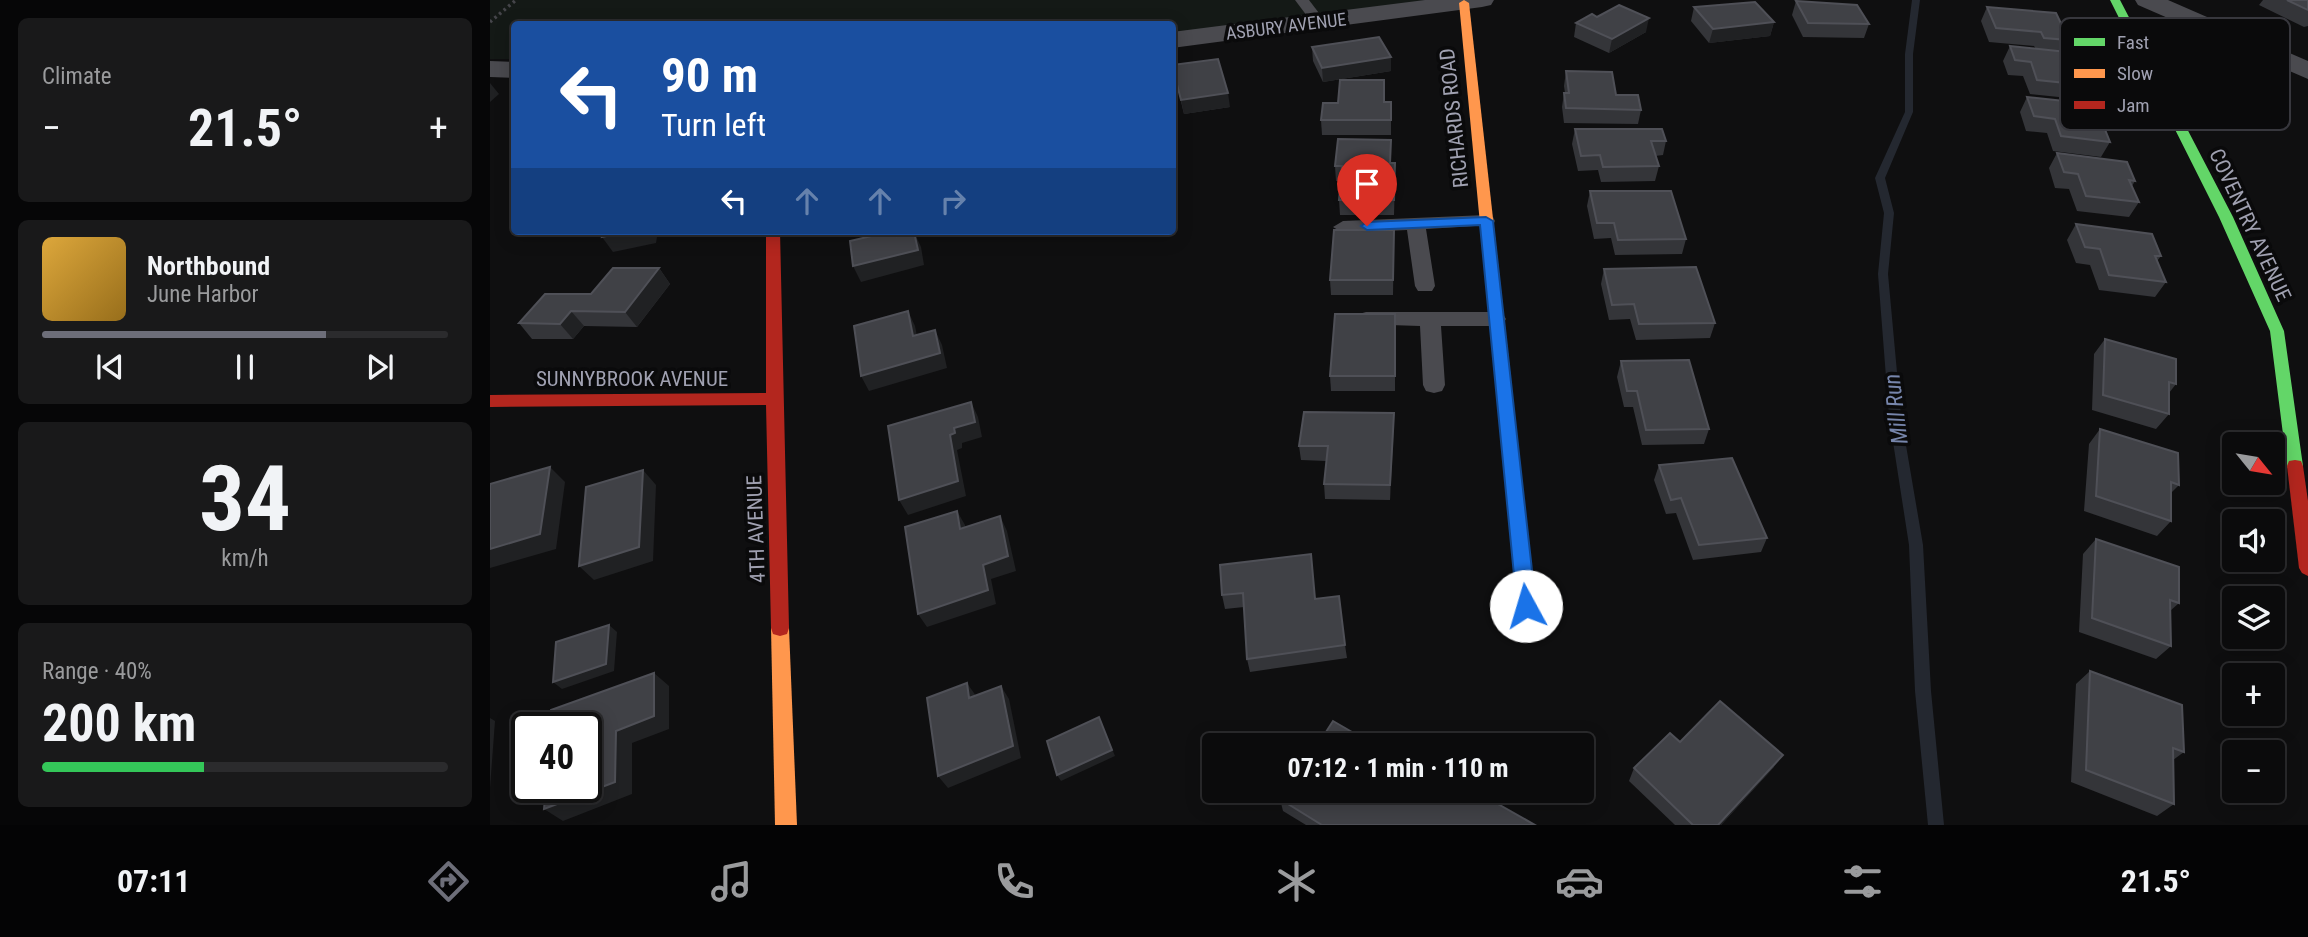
<!DOCTYPE html>
<html lang="en">
<head>
<meta charset="utf-8">
<style>
	:root { --surface:#0b0b0c; --page:#19191a; --text:#f1f3f6; --muted:#9a9b9d; --line:#2b2b2d; --accent:#6d6e79 }
	body { margin:0; font-family:"Roboto Condensed",sans-serif; background:var(--page); color:var(--text); height:100vh; display:flex; flex-direction:column; font-size:26px; white-space:nowrap }
	* { box-sizing:border-box; margin:0 }
	p { font-size:23px; color:var(--muted) }
	.icon { flex:none; width:38px; height:38px; fill:none; stroke:currentColor; stroke-width:2; stroke-linecap:round; stroke-linejoin:round }
	.map { position:relative; flex:1; overflow:hidden }
	.panel { display:flex; flex-direction:column; gap:18px; padding:18px; background:#060607; width:490px }
	.panel>* { flex:none }
	.banner { position:absolute; left:21px; top:21px; width:665px; height:214px; border-radius:7px; box-shadow:0 4px 18px #0003,0 0 0 2px var(--line); background:#1a4fa0; color:#fff; overflow:hidden }
	.needle { width:46px; rotate:120deg }
	.tools { position:absolute; left:1732px; top:432px; display:grid; gap:14px }
	.tools a { display:grid; place-items:center; width:63px; height:63px; border-radius:7px; background:var(--surface); box-shadow:0 4px 18px #0003,0 0 0 2px var(--line); font-size:35px }
	.speed { position:absolute; left:21px; top:712px; display:flex; gap:14px; font-size:35px; font-weight:700; text-align:center }
	.speed>* { display:grid; place-content:center; width:91px; height:91px; border-radius:50%; background:var(--surface); box-shadow:0 4px 18px #0003,0 0 0 2px var(--line); line-height:1 }
	.speed .limit { border:4px solid #111; border-radius:10px; background:#fff; color:#111 }
	.pin { position:absolute; display:grid; place-items:center; width:60px; height:60px; color:#fff; margin:-72px -30px; border-radius:50% 50% 50% 0; rotate:-45deg; box-shadow:0 0 7px #0007 }
	.pin .icon { rotate:45deg }
	.me { position:absolute; width:77px; margin:-38px; rotate:354deg; stroke-linejoin:round; filter:drop-shadow(0 0 5px #0008) }
	.turn { display:flex; align-items:center; gap:24px; height:147px; padding:0 35px; font-size:32px }
	.turn .icon { width:91px; height:91px; stroke-width:2.5 }
	.turn b { display:block; font-size:49px; line-height:60px }
	.lanes { display:flex; align-items:center; height:66px; padding:0 35px; background:#0003; justify-content:center; gap:35px; direction:ltr }
	.lanes .off { opacity:.35 }
	.big { font-size:52px; font-weight:700; line-height:1.1 }
	.panel .widget { flex:1; display:flex; flex-direction:column; justify-content:center; gap:10px; min-width:0; padding:0 24px; border-radius:10px; background:var(--page) }
	.panel .dial { align-items:center; gap:0 }
	.dial b { font-size:91px; line-height:1 }
	.song { display:flex; align-items:center; gap:21px }
	.cover { width:84px; height:84px; border-radius:10px; background:linear-gradient(135deg,hsl(40 70% 55%),hsl(40 70% 35%)) }
	.played { height:7px; border-radius:4px; background:linear-gradient(90deg,var(--accent) 70%,var(--line) 70%) }
	.keys { display:flex; justify-content:space-around; direction:ltr }
	.heat { display:flex; justify-content:space-between; align-items:center; font-size:38px; direction:ltr }
	.charge { height:10px; border-radius:5px; background:linear-gradient(90deg,#34c759 40%,var(--line) 0) }
	.trip { position:absolute; left:712px; top:733px; width:392px; height:70px; border-radius:7px; background:var(--surface); box-shadow:0 4px 18px #0003,0 0 0 2px var(--line); font-weight:700; line-height:70px; text-align:center }
	.menu { display:flex; height:112px; justify-content:space-around; align-items:center; background:#040405; color:var(--muted) }
	.menu .icon { width:49px; height:49px }
	.menu .current { color:var(--accent) }
	.menu b { font-size:32px; color:var(--text) }
	main { display:flex; flex:1; min-height:0 }
	.map>svg:first-child { display:block }
	.green { fill:#141916 }
	.lines { fill:none; stroke-linecap:round; stroke-linejoin:round }
	.stream { fill:#242830; fill-rule:evenodd }
	.path { stroke:#45454a; stroke-width:3.5; stroke-dasharray:2.5 3.5; stroke-linecap:butt }
	.lane { fill:#4a4a4f; fill-rule:evenodd }
	.street { fill:#4a4a4f; fill-rule:evenodd }
	.fast { fill:#63d668; fill-rule:evenodd }
	.slow { fill:#ff974d; fill-rule:evenodd }
	.jam { fill:#b3261e; fill-rule:evenodd }
	.wall { fill:#343539 }
	.shaded-wall { fill:#202123 }
	.building { fill:#404146; stroke:#4f5057; stroke-width:2 }
	.route { fill:#1a73e8; stroke:#114b97; stroke-width:2 }
	.labels { text-anchor:middle; dominant-baseline:central; stroke-width:7; stroke-linejoin:round; paint-order:stroke }
	.far-street-label { font-size:18px; fill:#a0a1b1; stroke:#0a0a0b }
	.street-label { font-size:21px; fill:#a0a1b1; stroke:#0a0a0b }
	.water-label { font-size:23px; font-style:italic; fill:#7786ac; stroke:#0a0a0b }
	.key { fill:#0a0a0b; stroke:#37373d; stroke-width:2 }
	.key-label { font-size:19px; fill:#a0a1b1 }
</style>
</head>
<body>
<main>
<section class="panel">
<div class="widget"><p>Climate</p>
<div class="heat"><a>−</a><b class="big">21.5°</b><a>+</a></div>
</div>
<div class="widget">
<div class="song"><i class="cover"></i><div><b>Northbound</b><p>June Harbor</p></div></div>
<div class="played"></div>
<div class="keys"><svg class="icon" aria-label="previous" viewBox="0 0 24 24"><path d="M18 5L8 12l10 7zM5 5v14"/></svg><svg class="icon" aria-label="pause" viewBox="0 0 24 24"><path d="M8 5v14M16 5v14"/></svg><svg class="icon" aria-label="next" viewBox="0 0 24 24"><path d="M6 5l10 7-10 7zM19 5v14"/></svg></div>
</div>
<div class="widget dial"><b>34</b><p>km/h</p></div>
<div class="widget"><p>Range · 40%</p><b class="big">200 km</b><div class="charge"></div></div>
</section>
<div class="map">
<svg width="1818" height="825" viewBox="0 0 1818 825">
	<rect width="100%" height="100%" fill="#0f0f10"/>
	<path class="green" d="M0,0H945L683,34L682,24H24V59H0Z"/>
	<g class="lines">
		<path class="stream" d="M1422,0H1430L1423,54V112L1395,178L1404,213L1398,274L1411,416L1433,545L1441,691L1454,825H1438L1425,691L1419,545L1399,416L1388,274L1394,213L1385,178L1415,112V54Z"/>
		<path class="path" d="M0,22L26,0"/>
		<g class="lane">
			<path d="M805,0H819L835,21L833,24H823Z"/>
			<path d="M996,215L1003,217L1005,221L1003,225L936,229L945,286L942,291H928L925,286L917,230L853,233L843,227L853,221Z"/>
			<path d="M876,312H1006L1013,314L1016,319L1013,324L1006,326H951L955,385L952,391L944,393L936,391L933,385L930,326L869,324L866,319L869,314Z"/>
		</g>
		<g class="street">
			<path d="M935,0H1004L1001,5L992,7L682,48V32Z"/>
			<path d="M1645,0H1678L1818,61V79L1648,5Z"/>
			<path d="M0,61L24,62V78L0,77Z"/>
		</g>
		<g class="fast">
			<path d="M1620,0H1630L1743,217L1794,331L1813,466L1811,471H1799L1797,466L1780,331L1729,217Z"/>
			<path d="M1012,366L1020,371L1045,605L1043,611L1036,613L1029,611L1027,605L1004,371Z"/>
		</g>
		<g class="slow">
			<path d="M974,0L979,3L1020,371L1012,376L1004,371L969,3Z"/>
			<path d="M290,620L297,622L299,628L307,825H285L281,628L283,622Z"/>
		</g>
		<g class="jam">
			<path d="M276,231H290L299,628L297,634L290,636L283,634L281,628L276,405L0,407V395L276,393Z"/>
			<path d="M1805,460L1811,461L1813,466L1818,501V576L1812,573L1809,568L1797,466L1799,461Z"/>
		</g>
	</g>
	<g class="wall">
		<path d="M1773,0H1818V26L1814,27L1769,5Z"/>
		<path d="M1306,1L1379,24L1374,38L1313,37L1302,15Z"/>
		<path d="M1204,7L1284,22L1280,36L1219,43L1201,21Z"/>
		<path d="M1497,7L1579,40L1573,52L1593,67L1590,72L1596,85L1588,99L1540,94L1533,76L1518,75L1513,61L1520,46L1546,49L1544,46L1499,42L1491,21Z"/>
		<path d="M1107,17L1156,32L1119,53L1084,37L1086,23Z"/>
		<path d="M822,47L901,57V71L833,82L823,61Z"/>
		<path d="M682,65L740,107L694,114Z"/>
		<path d="M1076,71L1126,95L1151,110L1148,124L1074,123L1072,107L1074,93H1075L1074,86Z"/>
		<path d="M1537,97L1619,122L1615,129L1620,142L1611,157L1563,151L1557,133L1536,131L1530,112Z"/>
		<path d="M894,102H901V135H832L831,120Z"/>
		<path d="M1085,129L1176,141L1173,155L1165,156L1169,166L1165,181L1111,182L1108,170L1088,171L1082,144Z"/>
		<path d="M1567,153L1645,181L1642,186L1649,202L1639,217L1587,211L1579,189L1565,188L1559,168Z"/>
		<path d="M901,163L905,178L904,215H850L849,200L851,181H846L845,166Z"/>
		<path d="M1100,191L1196,239L1192,254L1125,255L1121,238L1104,239L1097,206Z"/>
		<path d="M1586,224L1671,256L1667,261L1676,282L1665,297L1609,290L1600,265L1586,263L1577,240Z"/>
		<path d="M904,230L903,295H841L840,280Z"/>
		<path d="M169,268L180,284L147,327L94,326L83,339H42L29,323Z"/>
		<path d="M1114,269L1225,323L1220,338L1146,340L1140,319L1119,320L1111,284Z"/>
		<path d="M905,314V391H841L840,376Z"/>
		<path d="M1615,339L1686,384L1679,393V414L1666,429L1602,410L1604,354Z"/>
		<path d="M1131,361L1219,429L1214,444L1152,445L1143,407H1134L1127,377Z"/>
		<path d="M904,413L900,500L835,499L834,484L836,461L811,460L809,446Z"/>
		<path d="M1610,429L1689,485L1681,493V521L1667,536L1594,511L1599,444Z"/>
		<path d="M1169,465L1277,538L1271,552L1203,560L1186,513L1176,514L1164,480Z"/>
		<path d="M1606,539L1689,603L1680,611L1681,646L1666,659L1589,632L1593,554Z"/>
		<path d="M730,565L825,599L855,645L857,658L760,672L757,659L754,607L735,609L732,595Z"/>
		<path d="M1600,671L1694,752L1683,760L1684,804L1667,816L1581,782L1586,684Z"/>
		<path d="M1190,742L1284,767L1231,825H1185L1139,781L1144,768Z"/>
		<path d="M790,799L1045,825H816L793,811Z"/>
	</g>
	<g class="shaded-wall">
		<path d="M1159,18L1156,32L1119,53L1122,39Z"/>
		<path d="M1284,22L1280,36L1219,43L1223,29Z"/>
		<path d="M901,57V71L833,82L832,68Z"/>
		<path d="M0,83L9,94L0,102Z"/>
		<path d="M738,93L740,107L694,114L691,100Z"/>
		<path d="M141,231H168L166,243L123,252L112,237Z"/>
		<path d="M424,232L431,247L434,265L371,282L363,266Z"/>
		<path d="M169,268L180,284L147,327L135,312Z"/>
		<path d="M81,311L94,326L83,339L70,324Z"/>
		<path d="M418,311L425,326L430,351L423,336Z"/>
		<path d="M445,330L452,345L457,368L379,391L371,376Z"/>
		<path d="M481,402L488,417L492,437L472,443V448L467,450L476,496L418,515L409,500L460,435Z"/>
		<path d="M904,413V428L900,500V485Z"/>
		<path d="M60,467L75,482L66,549L0,568V549Z"/>
		<path d="M153,470L166,485L163,561L104,580L89,566Z"/>
		<path d="M467,511L475,525L478,544L470,529Z"/>
		<path d="M510,516L517,531L526,571L501,579L506,604L437,627L428,614Z"/>
		<path d="M119,625L127,632L124,671L72,689L63,682Z"/>
		<path d="M164,673L179,686V729L142,743V794L73,821L54,809L126,731Z"/>
		<path d="M477,683L486,696L479,698Z"/>
		<path d="M511,686L519,699L531,758L458,788L448,776Z"/>
		<path d="M609,717L625,756L571,781L567,775Z"/>
		<path d="M0,718L5,721L0,788Z"/>
		<path d="M1293,755L1284,767L1231,825H1228Z"/>
	</g>
	<g class="building">
		<path d="M1797,0H1818V10Z"/>
		<path d="M1306,1L1367,5L1379,24L1318,23Z"/>
		<path d="M1265,2L1284,22L1223,29L1204,7Z"/>
		<path d="M1129,5L1159,18L1122,39L1086,23L1102,14L1107,17Z"/>
		<path d="M1497,7L1566,13L1579,40L1554,38L1551,32L1506,28Z"/>
		<path d="M889,37L901,57L832,68L822,47Z"/>
		<path d="M1520,46L1586,53L1593,67H1588L1596,85L1547,80L1541,62L1525,60Z"/>
		<path d="M728,59L738,93L691,100L682,65Z"/>
		<path d="M1076,71L1122,72L1126,95H1148L1151,110L1076,108L1074,93H1079Z"/>
		<path d="M850,80H894V102H901V120H831L833,103H848Z"/>
		<path d="M1537,97L1611,105L1619,122H1612L1620,142L1571,136L1565,119L1544,116Z"/>
		<path d="M1085,129H1172L1176,141H1161L1169,166L1113,167L1110,155L1091,156Z"/>
		<path d="M848,139L901,140L900,163H905L904,200H849L852,166H845Z"/>
		<path d="M1567,153L1637,162L1645,181L1639,180L1649,202L1596,196L1588,174L1574,172Z"/>
		<path d="M1100,191H1181L1196,239L1128,240L1124,223H1107Z"/>
		<path d="M1586,224L1662,234L1671,256H1665L1676,282L1619,275L1610,249L1595,247Z"/>
		<path d="M844,230H904L903,280H840Z"/>
		<path d="M114,231H141L112,237Z"/>
		<path d="M403,231H406L407,236L424,232L428,250L363,266L360,241Z"/>
		<path d="M1206,267L1225,323L1149,324L1144,304L1122,305L1114,269Z"/>
		<path d="M123,268H169L135,312L81,311L70,324L29,323L55,294H101Z"/>
		<path d="M418,311L423,336L445,330L450,353L371,376L364,326Z"/>
		<path d="M845,314H905V376H840Z"/>
		<path d="M1615,339L1686,359V384L1679,382V414L1613,395Z"/>
		<path d="M1199,360L1219,429L1156,430L1147,391H1137L1131,361Z"/>
		<path d="M481,402L485,422L464,428L465,433L460,435L468,481L409,500L398,426Z"/>
		<path d="M814,412L904,413L900,485L834,484L838,446H809Z"/>
		<path d="M1610,429L1688,453L1689,485L1681,482V521L1606,496Z"/>
		<path d="M1242,458L1277,538L1209,545L1191,498L1181,500L1169,465Z"/>
		<path d="M60,467L50,534L0,549V484Z"/>
		<path d="M153,470L149,547L89,566L96,487Z"/>
		<path d="M467,511L470,529L510,516L518,556L493,565L498,590L428,614L415,527Z"/>
		<path d="M1606,539L1689,567V603L1680,600L1681,646L1602,618Z"/>
		<path d="M821,554L825,599L849,596L855,645L757,659L753,593L732,595L730,565Z"/>
		<path d="M119,625L116,664L63,682L66,642Z"/>
		<path d="M1600,671L1692,705L1694,752L1683,748L1684,804L1596,770Z"/>
		<path d="M164,673V716L126,731L125,782L54,809L56,788H96V728H60L61,710Z"/>
		<path d="M477,683L479,698L511,686L523,746L448,776L437,698Z"/>
		<path d="M1230,701L1293,755L1228,825H1203L1144,768L1180,733L1190,742Z"/>
		<path d="M609,717L622,750L567,775L557,741Z"/>
		<path d="M843,721L886,746H827Z"/>
		<path d="M796,791H985L1045,825H832L790,799Z"/>
	</g>
	<path class="route" d="M996,217L1003,221L1046,606L1043,611L1036,614L1030,611L1027,606L990,225L877,230L871,226L877,222Z"/>
	<g class="labels">
		<g class="far-street-label">
			<text transform="translate(796 26) rotate(-7)">ASBURY AVENUE</text>
		</g>
		<g class="street-label">
			<text transform="translate(964 118) rotate(-96)">RICHARDS ROAD</text>
			<text transform="translate(1760 225) rotate(65)">COVENTRY AVENUE</text>
			<text x="142" y="379">SUNNYBROOK AVENUE</text>
			<text transform="translate(266 529) rotate(-92)">4TH AVENUE</text>
		</g>
		<g class="water-label">
			<text transform="translate(1406 409) rotate(-97)">Mill Run</text>
		</g>
	</g>
	<rect x="1570" y="18" width="230" height="112" rx="10" class="key"/>
	<rect x="1584" y="38" width="31" height="8" fill="#63d668"/>
	<rect x="1584" y="69" width="31" height="9" fill="#ff974d"/>
	<rect x="1584" y="101" width="31" height="8" fill="#b3261e"/>
	<g class="key-label">
		<text x="1627" y="49">Fast</text>
		<text x="1627" y="80">Slow</text>
		<text x="1627" y="112">Jam</text>
	</g>
</svg>
<div class="tools">
<a><svg class="needle" viewBox="-14 -14 28 28"><path d="M0-13l5 13h-10z" fill="#e53935"/><path d="M0 13l5-13h-10z" fill="#9a9b9d"/></svg></a>
<a><svg class="icon" aria-label="sound" viewBox="0 0 24 24"><path d="M4 9h4l5-4v14l-5-4H4zM17 9q2 3 0 6"/></svg></a>
<a><svg class="icon" aria-label="layers" viewBox="0 0 24 24"><path d="M12 4l9 5-9 5-9-5zM3 14l9 5 9-5"/></svg></a>
<a>+</a>
<a>−</a>
</div>
<div class="speed"><div class="limit">40</div></div>
<div class="pin" style="left:877px;top:226px;background:#d93025"><svg class="icon" aria-label="arrive" viewBox="0 0 24 24"><path d="M6 21V4h12l-3 4 3 4H6"/></svg></div>
<svg class="me" style="left:1036px;top:606px" viewBox="-20 -20 40 40"><circle r="19" fill="#fff"/><path d="M0-13L10 11 0 6-10 11z" fill="#1a73e8"/></svg>
<div class="trip">07:12 · 1 min · 110 m</div>
<div class="banner">
<div class="turn"><svg class="icon" aria-label="left" viewBox="0 0 24 24"><path d="M17 20v-9H6M10 6l-5 5 5 5"/></svg><div><b>90 m</b>Turn left</div></div>
<div class="lanes"><svg class="icon" aria-label="left" viewBox="0 0 24 24"><path d="M17 20v-9H6M10 6l-5 5 5 5"/></svg><svg class="icon off" aria-label="ahead" viewBox="0 0 24 24"><path d="M12 20V5M6 11l6-6 6 6"/></svg><svg class="icon off" aria-label="ahead" viewBox="0 0 24 24"><path d="M12 20V5M6 11l6-6 6 6"/></svg><svg class="icon off" aria-label="right" viewBox="0 0 24 24"><path d="M7 20v-9h11M14 6l5 5-5 5"/></svg></div>
</div>
</div>
</main>
<nav class="menu">
<b>07:11</b>
<svg class="icon current" aria-label="directions" viewBox="0 0 24 24"><path d="M12 3l9 9-9 9-9-9zM9 14v-3h6M13 9l2 2-2 2"/></svg>
<svg class="icon" aria-label="music" viewBox="0 0 24 24"><path d="M9 18V5l10-2v13"/><circle cx="6" cy="18" r="3"/><circle cx="16" cy="16" r="3"/></svg>
<svg class="icon" aria-label="phone" viewBox="0 0 24 24"><path d="M5 4h4l2 5-3 2q2 4 5 5l2-3 5 2v4C11 20 4 13 5 4z"/></svg>
<svg class="icon" aria-label="climate" viewBox="0 0 24 24"><path d="M12 3v18M4 7l16 10M4 17L20 7"/></svg>
<svg class="icon" aria-label="car" viewBox="0 0 24 24"><path d="M5 17H2v-5l4-1 3-4h7l3 4 3 1v5h-3M9 17h6M6 11h13"/><circle cx="7" cy="17" r="2"/><circle cx="17" cy="17" r="2"/></svg>
<svg class="icon" aria-label="filters" viewBox="0 0 24 24"><path d="M4 7h16M4 17h16"/><circle cx="9" cy="7" r="2"/><circle cx="15" cy="17" r="2"/></svg>
<b>21.5°</b>
</nav>
</body>
</html>
